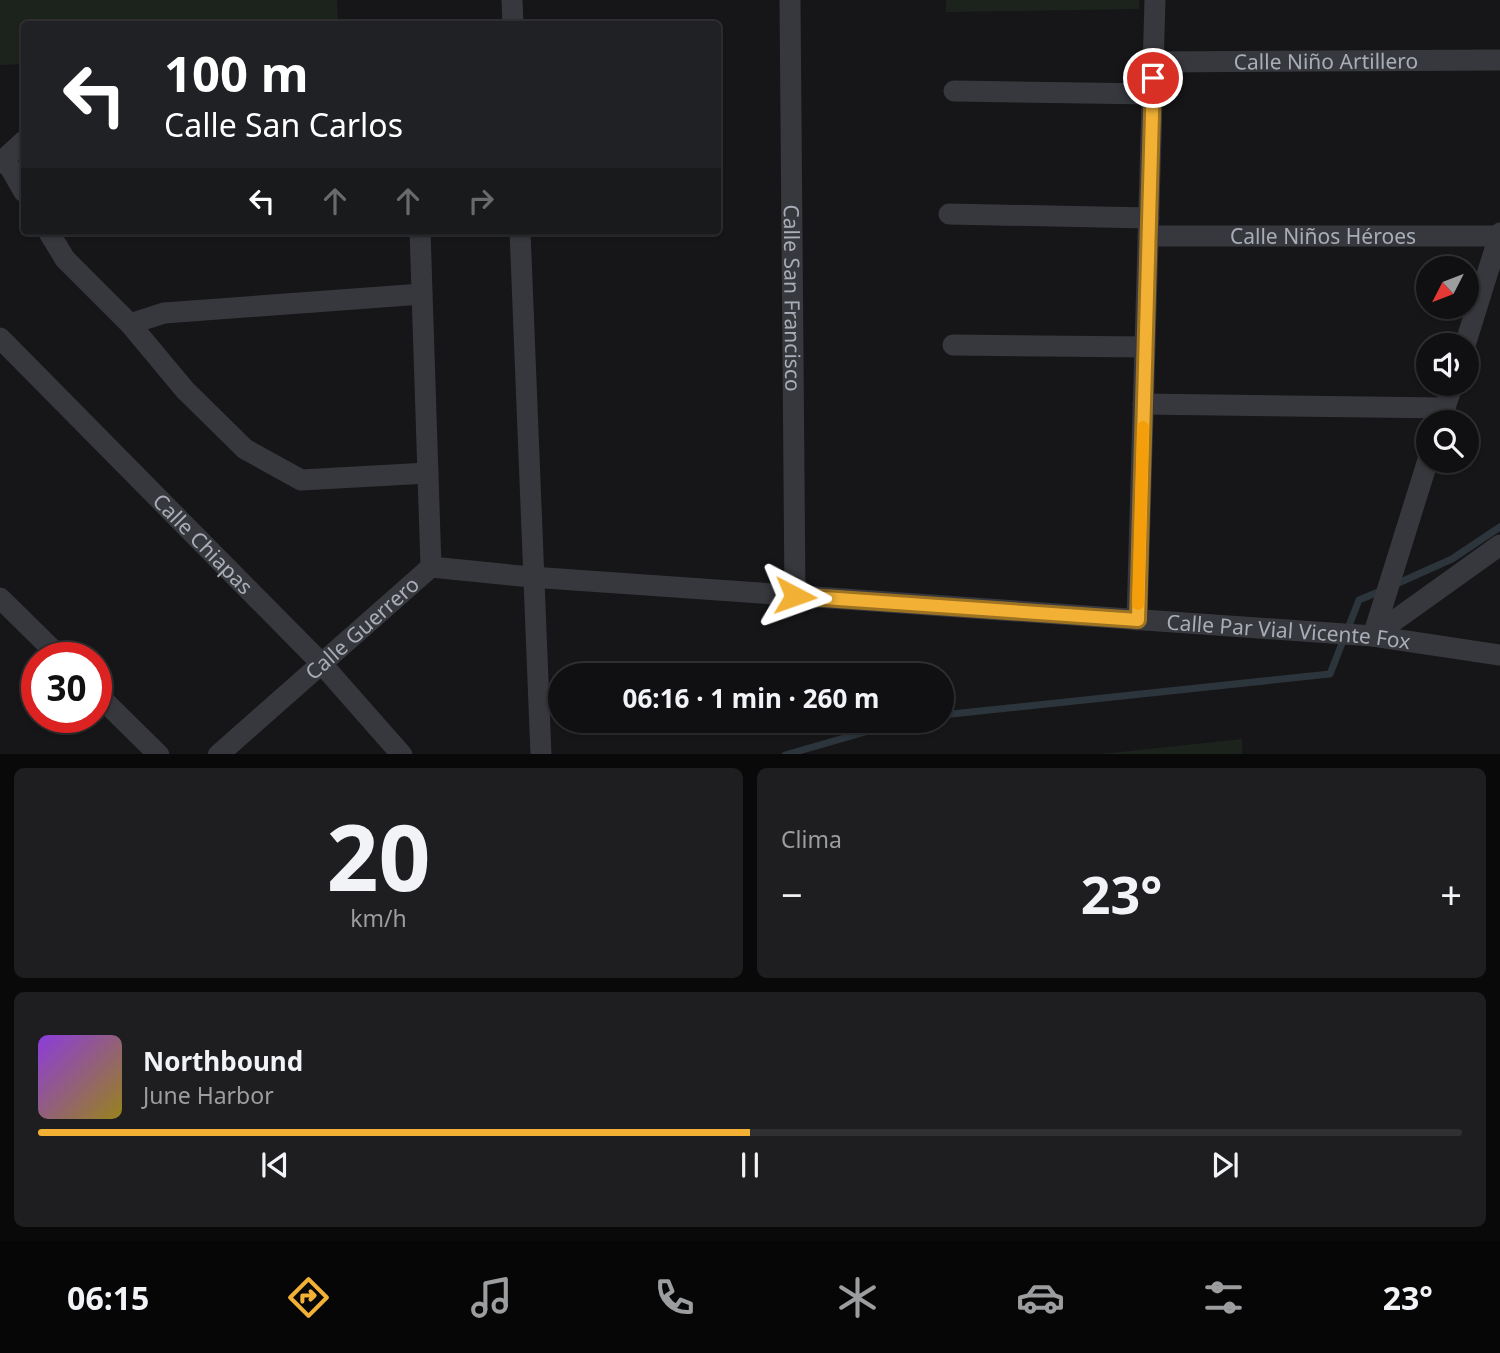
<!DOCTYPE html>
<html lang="es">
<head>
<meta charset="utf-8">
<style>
	:root { --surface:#101012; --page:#1e1e20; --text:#f1f3f6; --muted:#9c9d9f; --line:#303032; --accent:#f2b134 }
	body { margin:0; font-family:"Noto Sans",sans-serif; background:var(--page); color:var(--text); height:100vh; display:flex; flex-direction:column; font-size:26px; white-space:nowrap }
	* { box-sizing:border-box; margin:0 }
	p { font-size:23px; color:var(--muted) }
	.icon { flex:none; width:38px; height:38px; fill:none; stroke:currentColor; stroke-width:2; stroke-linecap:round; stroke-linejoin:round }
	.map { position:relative; height:754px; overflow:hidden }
	.side { display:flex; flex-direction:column; gap:14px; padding:14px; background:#09090a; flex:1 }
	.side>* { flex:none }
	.top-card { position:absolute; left:21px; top:21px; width:700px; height:214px; border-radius:7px; box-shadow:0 2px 5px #0004,0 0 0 2px var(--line); background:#202124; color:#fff; overflow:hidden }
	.needle { width:46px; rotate:228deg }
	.tools { position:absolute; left:1416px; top:256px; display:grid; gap:14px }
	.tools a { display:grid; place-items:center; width:63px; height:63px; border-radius:50%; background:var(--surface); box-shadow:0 2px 5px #0004,0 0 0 2px var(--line); font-size:35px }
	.speed { position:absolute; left:21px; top:642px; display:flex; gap:14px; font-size:35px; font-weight:700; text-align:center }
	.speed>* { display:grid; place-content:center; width:91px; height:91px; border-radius:50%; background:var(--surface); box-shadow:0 2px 5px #0004,0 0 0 2px var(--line); line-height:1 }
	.speed .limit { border:10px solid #d22; background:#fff; color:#111 }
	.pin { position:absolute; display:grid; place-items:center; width:60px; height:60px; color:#fff; margin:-30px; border:4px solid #fff; border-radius:50%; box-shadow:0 2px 7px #0007 }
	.me { position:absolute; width:77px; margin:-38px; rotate:94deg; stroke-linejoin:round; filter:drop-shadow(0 0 5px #0008) }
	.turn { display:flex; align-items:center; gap:24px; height:147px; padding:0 28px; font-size:32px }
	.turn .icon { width:91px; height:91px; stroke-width:2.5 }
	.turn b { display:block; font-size:49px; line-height:60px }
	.lanes { display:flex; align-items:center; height:66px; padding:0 28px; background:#0003; justify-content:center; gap:35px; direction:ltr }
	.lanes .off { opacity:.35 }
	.big { font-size:52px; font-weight:700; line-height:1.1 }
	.side .card { flex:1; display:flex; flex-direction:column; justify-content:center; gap:10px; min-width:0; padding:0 24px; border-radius:10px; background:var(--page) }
	.side .dial { align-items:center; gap:0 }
	.dial b { font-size:91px; line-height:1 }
	.song { display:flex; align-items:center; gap:21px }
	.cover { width:84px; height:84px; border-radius:10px; background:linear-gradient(135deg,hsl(270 70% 55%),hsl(50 70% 35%)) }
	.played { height:7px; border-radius:4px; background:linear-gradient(90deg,var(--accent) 50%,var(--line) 50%) }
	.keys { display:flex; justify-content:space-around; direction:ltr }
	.heat { display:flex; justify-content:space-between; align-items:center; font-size:38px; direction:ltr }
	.side .tiles { flex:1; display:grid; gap:14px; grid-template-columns:1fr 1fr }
	.card:last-child { grid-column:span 2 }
	.trip { position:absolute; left:548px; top:663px; width:406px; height:70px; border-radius:35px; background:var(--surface); box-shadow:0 2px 5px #0004,0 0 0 2px var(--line); font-weight:700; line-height:70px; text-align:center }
	.tabs { display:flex; height:112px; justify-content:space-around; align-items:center; background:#060607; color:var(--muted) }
	.tabs .icon { width:49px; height:49px }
	.tabs .active { color:var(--accent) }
	.tabs b { font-size:32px; color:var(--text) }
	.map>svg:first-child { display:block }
	.green { fill:#1c231d }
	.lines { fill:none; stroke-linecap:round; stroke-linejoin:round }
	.stream { stroke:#2c353c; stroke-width:7 }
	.minor { stroke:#37383d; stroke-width:21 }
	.route-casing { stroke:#9d7322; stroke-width:18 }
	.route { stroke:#f2b134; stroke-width:12 }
	.slow { stroke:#f59e0b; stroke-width:12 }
	.labels { text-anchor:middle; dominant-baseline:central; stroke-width:7; stroke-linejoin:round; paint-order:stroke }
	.street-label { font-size:21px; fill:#a8adb8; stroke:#111113 }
</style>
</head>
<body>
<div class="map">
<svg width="1500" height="755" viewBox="0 0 1500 755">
	<rect width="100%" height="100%" fill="#161618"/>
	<g class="green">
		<path d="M0,0H337L338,24H24V64L0,65Z"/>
		<path d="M946,0H1139V9L946,12Z"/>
		<path d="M1242,739V754H1102Z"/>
	</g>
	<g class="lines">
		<g class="stream">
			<path d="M1394,585L1452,559L1500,527"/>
			<path d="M942,715L1330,674L1359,600L1383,590"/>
			<path d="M785,755L903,721"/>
		</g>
		<g class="minor">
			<path d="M512,0L513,24"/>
			<path id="s1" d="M790,0L795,596"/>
			<path id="s2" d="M1153,62L1500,60"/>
			<path d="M954,91L1152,94"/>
			<path d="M5,159L24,192"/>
			<path d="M0,163L24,141"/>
			<path d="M949,214L1149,218"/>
			<path d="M48,231L65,259L130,324L185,390L245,449L301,480L428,473"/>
			<path d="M420,231L431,567"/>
			<path d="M520,231L541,755"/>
			<path id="s3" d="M1148,236H1499"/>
			<path d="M130,324L164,313L422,294"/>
			<path id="s4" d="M0,338L321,663L402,755"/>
			<path d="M953,345L1145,347"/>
			<path d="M1465,345L1500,233"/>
			<path d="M1143,404L1445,408"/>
			<path d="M1441,420L1453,383"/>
			<path d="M0,598L61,658"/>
			<path d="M1137,620L1155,0"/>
			<path d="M1373,636L1428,460"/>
			<path d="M1373,636L1500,545"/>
			<path d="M96,693L159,755"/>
			<path id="s5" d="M218,755L431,567L531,577L1373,636L1500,655"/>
		</g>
	</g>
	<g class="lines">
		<g class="route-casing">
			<path id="route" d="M795,596L1138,620L1153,78"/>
		</g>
		<use href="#route" class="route"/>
		<path class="slow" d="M1138,604L1143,427"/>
	</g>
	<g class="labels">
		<g class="street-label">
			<text stroke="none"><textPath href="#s2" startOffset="173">Calle Niño Artillero</textPath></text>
			<text stroke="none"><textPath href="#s3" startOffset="175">Calle Niños Héroes</textPath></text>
			<text stroke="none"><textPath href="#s1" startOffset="298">Calle San Francisco</textPath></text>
			<text stroke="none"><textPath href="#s4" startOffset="289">Calle Chiapas</textPath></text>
			<text stroke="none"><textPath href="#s5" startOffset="192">Calle Guerrero</textPath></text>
			<text stroke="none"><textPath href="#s5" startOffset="1144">Calle Par Vial Vicente Fox</textPath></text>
		</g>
	</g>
</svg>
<div class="tools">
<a><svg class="needle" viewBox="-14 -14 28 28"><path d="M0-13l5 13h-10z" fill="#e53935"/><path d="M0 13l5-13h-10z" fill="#9c9d9f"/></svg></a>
<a><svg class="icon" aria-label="sound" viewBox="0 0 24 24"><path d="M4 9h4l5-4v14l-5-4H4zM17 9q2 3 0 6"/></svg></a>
<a><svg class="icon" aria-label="search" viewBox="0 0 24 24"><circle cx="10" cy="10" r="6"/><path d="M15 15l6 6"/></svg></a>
</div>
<div class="speed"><div class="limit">30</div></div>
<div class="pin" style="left:1153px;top:78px;background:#d93025"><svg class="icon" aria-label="arrive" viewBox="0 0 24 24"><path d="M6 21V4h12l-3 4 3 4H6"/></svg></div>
<svg class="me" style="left:795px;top:596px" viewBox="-20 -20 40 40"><path d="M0-17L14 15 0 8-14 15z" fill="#f2b134" stroke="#fff" stroke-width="4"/></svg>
<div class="trip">06:16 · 1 min · 260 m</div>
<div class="top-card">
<div class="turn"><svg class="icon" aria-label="left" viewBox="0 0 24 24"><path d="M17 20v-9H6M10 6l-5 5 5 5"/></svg><div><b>100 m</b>Calle San Carlos</div></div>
<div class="lanes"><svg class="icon" aria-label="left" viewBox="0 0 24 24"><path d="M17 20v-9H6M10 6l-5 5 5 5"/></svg><svg class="icon off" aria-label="ahead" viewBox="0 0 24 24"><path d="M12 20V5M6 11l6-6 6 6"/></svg><svg class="icon off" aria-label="ahead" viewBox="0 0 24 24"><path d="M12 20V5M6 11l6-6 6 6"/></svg><svg class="icon off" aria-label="right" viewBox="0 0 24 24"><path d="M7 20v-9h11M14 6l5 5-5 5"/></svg></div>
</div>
</div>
<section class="side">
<div class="tiles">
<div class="card dial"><b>20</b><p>km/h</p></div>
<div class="card"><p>Clima</p>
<div class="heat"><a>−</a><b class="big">23°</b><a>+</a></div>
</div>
<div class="card">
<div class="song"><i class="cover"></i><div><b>Northbound</b><p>June Harbor</p></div></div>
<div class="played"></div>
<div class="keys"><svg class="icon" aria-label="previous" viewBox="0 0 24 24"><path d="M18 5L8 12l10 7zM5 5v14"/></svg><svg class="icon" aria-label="pause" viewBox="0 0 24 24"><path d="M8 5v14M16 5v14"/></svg><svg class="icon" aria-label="next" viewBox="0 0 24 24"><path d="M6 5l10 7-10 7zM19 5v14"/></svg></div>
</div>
</div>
</section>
<nav class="tabs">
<b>06:15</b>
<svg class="icon active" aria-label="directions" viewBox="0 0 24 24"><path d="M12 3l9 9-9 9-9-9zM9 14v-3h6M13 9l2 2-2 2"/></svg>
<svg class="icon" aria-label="music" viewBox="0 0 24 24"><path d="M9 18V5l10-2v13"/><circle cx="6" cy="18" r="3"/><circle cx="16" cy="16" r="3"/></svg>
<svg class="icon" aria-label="phone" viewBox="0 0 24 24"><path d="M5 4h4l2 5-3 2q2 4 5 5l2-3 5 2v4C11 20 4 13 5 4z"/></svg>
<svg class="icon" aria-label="climate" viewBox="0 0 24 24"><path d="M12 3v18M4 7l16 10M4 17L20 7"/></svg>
<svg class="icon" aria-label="car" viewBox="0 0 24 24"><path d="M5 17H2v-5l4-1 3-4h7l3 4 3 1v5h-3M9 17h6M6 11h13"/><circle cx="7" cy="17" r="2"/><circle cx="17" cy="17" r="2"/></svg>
<svg class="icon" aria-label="filters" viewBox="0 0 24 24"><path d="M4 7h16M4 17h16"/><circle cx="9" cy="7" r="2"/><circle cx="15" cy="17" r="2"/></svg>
<b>23°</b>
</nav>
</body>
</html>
